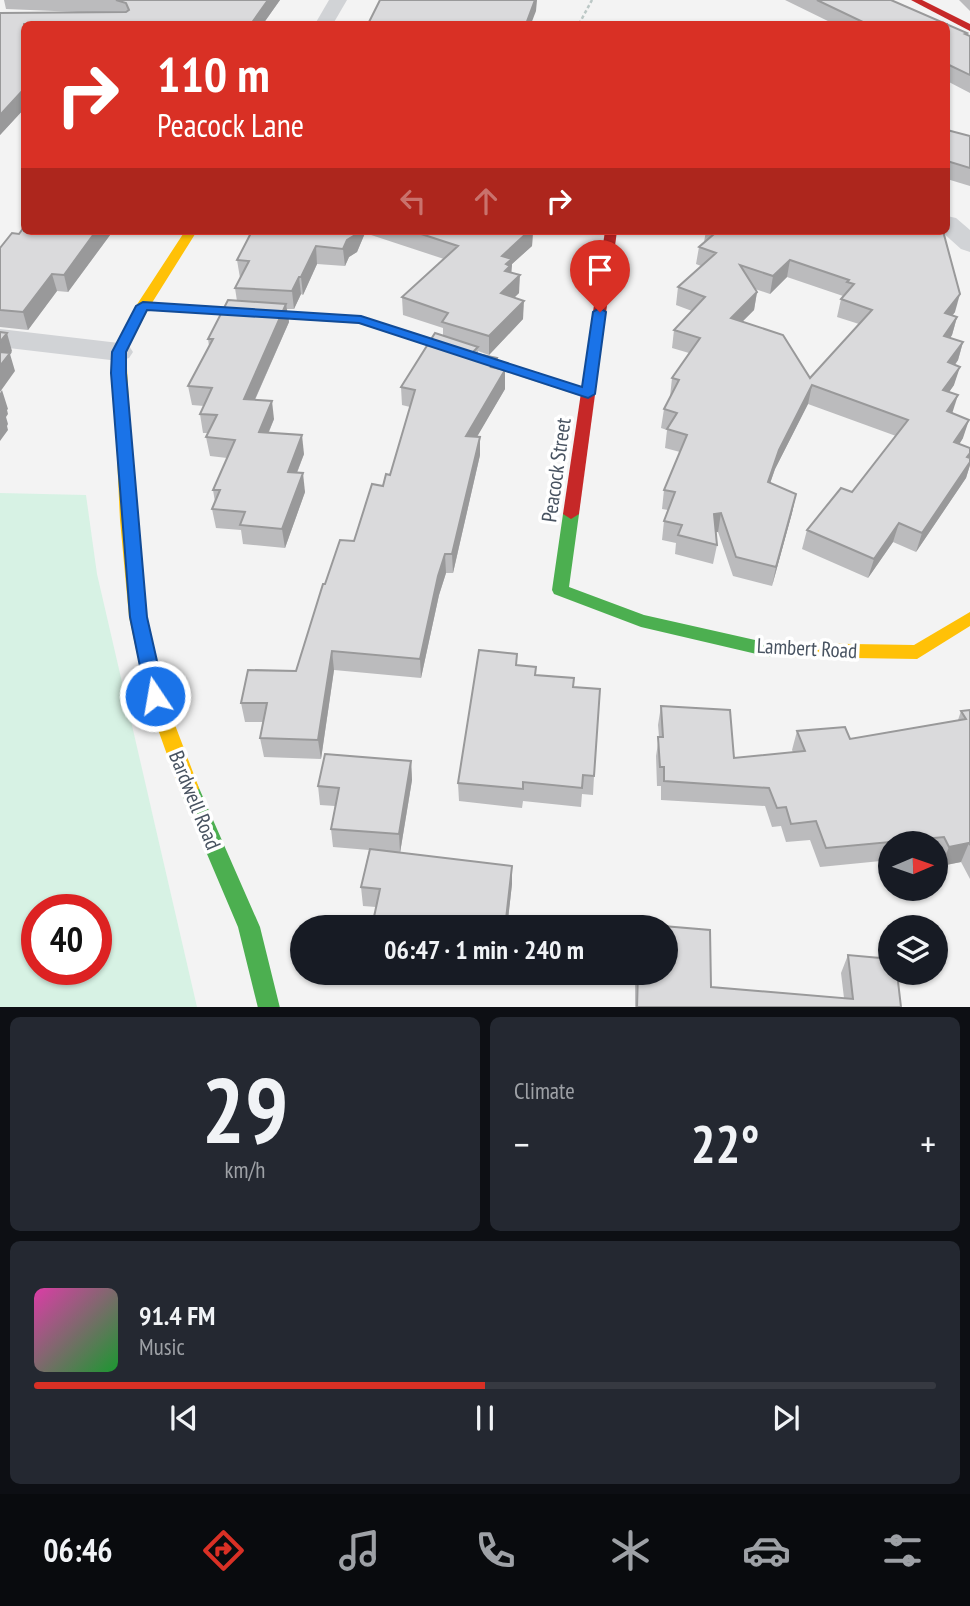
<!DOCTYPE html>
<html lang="en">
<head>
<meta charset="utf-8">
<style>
	:root { --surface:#171b24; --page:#242831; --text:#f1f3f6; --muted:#9ea1a6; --line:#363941; --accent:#d93025 }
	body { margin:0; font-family:"PT Sans Narrow",sans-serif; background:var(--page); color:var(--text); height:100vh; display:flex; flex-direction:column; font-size:26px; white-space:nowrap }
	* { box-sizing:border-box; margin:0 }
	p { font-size:23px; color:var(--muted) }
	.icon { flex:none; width:38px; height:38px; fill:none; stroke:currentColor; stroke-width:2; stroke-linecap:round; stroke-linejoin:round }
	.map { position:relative; height:1007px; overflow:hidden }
	.side { display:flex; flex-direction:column; gap:10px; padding:10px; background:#0d0f14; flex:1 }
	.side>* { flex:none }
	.guide { position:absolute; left:21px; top:21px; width:929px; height:214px; border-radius:10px; box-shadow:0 2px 5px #0004; background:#d93025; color:#fff; overflow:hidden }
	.needle { width:46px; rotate:88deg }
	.tools { position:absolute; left:878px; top:831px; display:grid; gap:14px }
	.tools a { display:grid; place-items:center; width:70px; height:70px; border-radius:50%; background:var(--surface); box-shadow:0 2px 5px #0004; font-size:35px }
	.speed { position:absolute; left:21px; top:894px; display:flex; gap:14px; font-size:35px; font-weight:700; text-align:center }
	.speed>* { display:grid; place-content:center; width:91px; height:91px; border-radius:50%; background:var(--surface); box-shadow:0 2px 5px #0004; line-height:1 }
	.speed .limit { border:10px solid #d22; background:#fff; color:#111 }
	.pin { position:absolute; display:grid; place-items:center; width:60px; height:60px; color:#fff; margin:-72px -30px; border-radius:50% 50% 50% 0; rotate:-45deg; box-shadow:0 0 7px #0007 }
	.pin .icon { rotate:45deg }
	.me { position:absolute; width:77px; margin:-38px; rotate:348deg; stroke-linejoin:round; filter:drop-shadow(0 0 5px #0008) }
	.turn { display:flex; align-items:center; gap:24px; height:147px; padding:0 21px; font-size:32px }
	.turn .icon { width:91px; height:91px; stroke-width:2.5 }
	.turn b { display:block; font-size:49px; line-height:60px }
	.lanes { display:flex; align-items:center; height:66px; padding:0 21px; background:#0003; justify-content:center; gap:35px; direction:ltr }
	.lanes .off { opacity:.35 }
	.big { font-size:52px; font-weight:700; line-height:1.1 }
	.side .tile { flex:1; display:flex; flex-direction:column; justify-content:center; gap:10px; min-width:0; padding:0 24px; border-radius:10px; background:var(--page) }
	.side .dial { align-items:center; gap:0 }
	.dial b { font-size:91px; line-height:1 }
	.song { display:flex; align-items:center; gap:21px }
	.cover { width:84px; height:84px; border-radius:10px; background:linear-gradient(135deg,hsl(320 70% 55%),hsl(130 70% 35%)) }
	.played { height:7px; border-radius:4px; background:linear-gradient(90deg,var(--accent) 50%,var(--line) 50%) }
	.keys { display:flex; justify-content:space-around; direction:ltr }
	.heat { display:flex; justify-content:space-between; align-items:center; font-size:38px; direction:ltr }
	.side .tiles { flex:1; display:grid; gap:10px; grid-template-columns:1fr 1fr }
	.tile:last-child { grid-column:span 2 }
	.trip { position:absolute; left:290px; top:915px; width:388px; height:70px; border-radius:35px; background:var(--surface); box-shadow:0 2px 5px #0004; font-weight:700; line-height:70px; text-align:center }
	.tab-bar { display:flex; height:112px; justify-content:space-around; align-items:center; background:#090b0e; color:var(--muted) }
	.tab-bar .icon { width:49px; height:49px }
	.tab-bar .selected { color:var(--accent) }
	.tab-bar b { font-size:32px; color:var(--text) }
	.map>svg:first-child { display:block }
	.green { fill:#d7f2e4; fill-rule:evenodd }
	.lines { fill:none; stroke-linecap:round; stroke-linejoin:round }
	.path { stroke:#bcc8c6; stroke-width:2.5; stroke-dasharray:3.5 2.5; stroke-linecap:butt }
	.lane { fill:#d1d3d6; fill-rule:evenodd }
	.street { fill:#d1d3d6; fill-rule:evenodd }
	.fast { fill:#4caf50; fill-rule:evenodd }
	.slow { fill:#ffc107; fill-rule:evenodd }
	.jam { fill:#c62828; fill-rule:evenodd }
	.wall { fill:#bbbbbd; fill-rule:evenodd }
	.shaded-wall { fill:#99999a }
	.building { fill:#dadadc; stroke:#99999a; stroke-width:2; fill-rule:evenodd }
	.route { fill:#1a73e8; stroke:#114b97; stroke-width:2 }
	.labels { text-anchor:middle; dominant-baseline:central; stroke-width:7; stroke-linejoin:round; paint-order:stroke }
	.street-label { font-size:21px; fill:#485361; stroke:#fff }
</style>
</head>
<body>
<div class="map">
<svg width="970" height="1008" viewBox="0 0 970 1008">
	<rect width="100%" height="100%" fill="#f3f3f3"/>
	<path class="green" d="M0,493L86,495L97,574L197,1007H0ZM37,910H96V970H37Z"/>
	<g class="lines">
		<path class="path" d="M579,24L592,0"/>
		<g class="lane">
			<path d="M143,302L244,308L251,312L244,316L138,309L136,306Z"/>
			<path d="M266,310L361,316L454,345L456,348L449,352L444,351L360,324L261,317V311Z"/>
			<path d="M477,354L593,391L595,394L593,397H583L472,361L470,358Z"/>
		</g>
		<g class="street">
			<path d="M329,0H347L333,24H315Z"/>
			<path d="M947,216L956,218L970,230V252L961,249L941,231H947Z"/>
			<path d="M0,329L119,343L129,346L133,352L129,358L119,361L0,347Z"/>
		</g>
		<g class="fast">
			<path d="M571,509L579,514L569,587L644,615L769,643L797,645L800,650L797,655L769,657L641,627L554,594L552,590L563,514Z"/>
			<path d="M189,780L196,782L199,788L260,927L280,1008H258L238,927L179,788L182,782Z"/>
		</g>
		<g class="slow">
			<path d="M185,231H197L150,306L126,352L136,520L147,617L164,696L199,788L196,794L189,796L182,794L179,788L146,696L129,617L120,520L112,352L136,306Z"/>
			<path d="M970,612V626L917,659L791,657L785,655L782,650L785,645L791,643L914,645Z"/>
		</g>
		<g class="jam">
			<path d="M911,0H922L970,24V31Z"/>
			<path d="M605,231H617L579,514L571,519L563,514Z"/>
		</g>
	</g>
	<g class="wall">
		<path d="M4,0H280L263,24H24V109L0,135V13L78,12L6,9Z"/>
		<path d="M785,0H891L967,33V35L970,36V93L947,81V24H834Z"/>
		<path d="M959,0H970V11Z"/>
		<path d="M947,130L970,136V186L947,179Z"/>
		<path d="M113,231L68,292L57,291L28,330L0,327V248L19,234Z"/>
		<path d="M252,231H533L532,246L512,264L511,273L519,293L514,298L523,319L489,355L478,351V354L497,369L505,389L477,436L480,455L453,573H446L439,595L421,678L334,670L321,759L264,757L260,738L263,722H245L241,703L296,671L325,584L354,541L390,475L410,407L402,405L401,387L443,336V328L403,315L402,297L444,259L365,233L357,252L349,257L345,266L317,264L303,295L301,294L294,309H287L289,322L255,400L274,419L269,432L304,454L297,473L305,492L285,548L243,544L241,530L216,528L212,509L215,502L213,490L227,458L210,456L206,437L208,433H203L200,414L204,406L192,405L188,386L209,346L208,339L237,301L235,288L240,278L237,260Z"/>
		<path d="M706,231L955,312L952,316L957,317L952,335L950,338L963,342L958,360L955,365L954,385L949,392L952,413L963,438L959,444L970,448V465L966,478L916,552L893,542L868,578L802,549L807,530L852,492L896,436L808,404L775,469L770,483L796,494L792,513L772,586L733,576L718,532H716L717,545L713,564L675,554L676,543L662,540L664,521L668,510L662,509L664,490L680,452L665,448L667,430L661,428L664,409L670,397L672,378L689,353L672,348L674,330L692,311L676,305L678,287L701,266L696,264L699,247L704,242ZM787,277L843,296L841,299L837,317L859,324L810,378L742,322L754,310L757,292L755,289L770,294Z"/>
		<path d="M517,654V665L536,667V675L574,678V687L594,776L593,795L582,794L581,807L523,801L522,808L459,801L458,783Z"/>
		<path d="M661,706L734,758L793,752L792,750L797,731L850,739L958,720L961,711L970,710V879L961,862L941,866L936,856V844H891V860L820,867L810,840L786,842L781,826L772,827L765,806L661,800V786H657L656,756L659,737L658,725Z"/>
		<path d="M411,761L412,780L400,853L512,884L507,928H375L374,917L376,907L363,906L361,887L369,850L333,847L331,829L335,806L320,805L318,786Z"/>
		<path d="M639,924L710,930L711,987L844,998L841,973L848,955L891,959V973H897L901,1007H635V973H667V928H638Z"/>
	</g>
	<g class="shaded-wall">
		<path d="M268,0H280L263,24H251Z"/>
		<path d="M535,0H537L536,11L531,24H526Z"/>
		<path d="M24,89V109L0,135V115Z"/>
		<path d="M96,231H113L68,292L64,275Z"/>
		<path d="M357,231H365V233L357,252L349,257L345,266L343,249L347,240Z"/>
		<path d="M520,231H533L532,246L512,264L511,277L501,273L502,256Z"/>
		<path d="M316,246L317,264L303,295L301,277Z"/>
		<path d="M790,260L787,277L770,294L773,276Z"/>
		<path d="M52,274L57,291L28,330L23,312Z"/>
		<path d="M520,275L519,293L500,311L501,293Z"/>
		<path d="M299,277L301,294L294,309L292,291Z"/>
		<path d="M757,292L754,310L728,336L731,318Z"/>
		<path d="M960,294L955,312L940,331L945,313Z"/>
		<path d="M524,301L523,319L489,355V336Z"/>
		<path d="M286,304L289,322L247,417L244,399Z"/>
		<path d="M957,317L952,335L939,354L944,336Z"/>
		<path d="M7,333L12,351L10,354L15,371L0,392V342Z"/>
		<path d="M963,342L958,360L943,381L948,362Z"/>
		<path d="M497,358V376L491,367Z"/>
		<path d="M960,367L954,385L938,408L943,390Z"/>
		<path d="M505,370V389L467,454L466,436Z"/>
		<path d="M812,385L808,404L775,469L764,501L768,482L779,450Z"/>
		<path d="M2,390L8,409L7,410L8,414L6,417L8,424L7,426L8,430L0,441V393Z"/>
		<path d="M958,395L952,414L947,411Z"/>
		<path d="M272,401L274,419L261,450L259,432Z"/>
		<path d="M969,420L963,438L949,461L954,442Z"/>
		<path d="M302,435L304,454L290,490L288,472Z"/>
		<path d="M480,437V455L453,573L452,554Z"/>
		<path d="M970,453V457L966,468L970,462V465L966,478L916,552L922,533Z"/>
		<path d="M303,473L305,492L285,548L282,529Z"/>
		<path d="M796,494L792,513L772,586L776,567Z"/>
		<path d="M721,513L718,532L711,533L714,514Z"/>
		<path d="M899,523L893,542L868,578L874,559Z"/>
		<path d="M445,554L446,573L439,595L421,678L420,659L438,576Z"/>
		<path d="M332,651L334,670L321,759L318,740Z"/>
		<path d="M411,761L412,780L400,853L399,834Z"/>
		<path d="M969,843L961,862L941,866L949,847Z"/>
		<path d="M512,866V884L507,928H505Z"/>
	</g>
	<g class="building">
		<path d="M116,0H268L251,24H24V89L0,115V13L126,12L129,10L126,3Z"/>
		<path d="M380,0H535L526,24H368Z"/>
		<path d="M817,0H891L967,33L965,34L970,36V75L947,64V24H867Z"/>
		<path d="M947,130L970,136V168L947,161Z"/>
		<path d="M24,227V231H96L64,275L52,274L23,312L0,310V248L12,233L19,234Z"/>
		<path d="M252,231H357L355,235L347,240L343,249L316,246L301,277H299L292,291L235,288L249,261L237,260Z"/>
		<path d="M412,231H529L502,256L512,259L506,264L510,266L505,271L520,275L501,293L524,301L489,336L442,322L448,313L402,297L458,246Z"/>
		<path d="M706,231H943L960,294L945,313L957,317L944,336L963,342L948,362L960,367L943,390L958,395L947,411L969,420L954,442L970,448V453L967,457L970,458V462L922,533L899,523L874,559L807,530L841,488L852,492L908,420L812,385L779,450L768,482L796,494L776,567L736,557L721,513L714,514L717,545L678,535L682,525L664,521L675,492L664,490L687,435L667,429L677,413L664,409L679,380L672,378L700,338L674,330L705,297L678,287L716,253L699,247L714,234ZM790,260L849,280L847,282L854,284L841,299L872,310L810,378L783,335L731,318L757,292L740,265L773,276Z"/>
		<path d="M228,300L286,304L244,399L272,401L259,432L302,435L288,472L303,473L282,529L240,525L245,512L212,509L220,490H213L235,440L206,437L217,415L200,414L212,388L188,386L213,339H208Z"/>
		<path d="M0,332L7,333L0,342Z"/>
		<path d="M435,333L478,347L472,353L497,358L491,367L505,370L466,436L480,437L452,554H445L438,576L420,659L332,651L318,740L260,738L267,703H241L248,670L296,671L323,584H325L340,540L354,541L372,484L383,486L386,474L390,475L415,390L401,387Z"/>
		<path d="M0,352L10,353L0,366Z"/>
		<path d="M479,650L517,654L516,665L536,667L535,675L574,678L573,687L600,689L594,776L583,775L582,788L523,782V789L458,783Z"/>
		<path d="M661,706L730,710L734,758L805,751L797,731L845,727L850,739L966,719L961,711L970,710V845L969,843L949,847L944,837L826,848L816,821L791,824L786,807L777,808L769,788L664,781V767H660L658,737H663Z"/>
		<path d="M325,754L411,761L399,834L331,829L339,788L318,786Z"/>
		<path d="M370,849L512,866L505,928H420L421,923L374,917L380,889L361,887Z"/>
		<path d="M639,924L710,930L711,987L853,999L848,955L891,959V973H897L901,1007H637L638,973H667V928H638Z"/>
	</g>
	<path class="route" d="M143,302L361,316L582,387L593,312L600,308L606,312L595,394L588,398L359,323L147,310L126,352V373L147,617L165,696L162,702L155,704L149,702L146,696L130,617L111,373L112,352L136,306Z"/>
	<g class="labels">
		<g class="street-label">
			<text transform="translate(556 470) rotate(-82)">Peacock Street</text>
			<text transform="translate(807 648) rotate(3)">Lambert Road</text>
			<text transform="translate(195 800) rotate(68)">Bardwell Road</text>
		</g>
	</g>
</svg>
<div class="tools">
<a><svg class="needle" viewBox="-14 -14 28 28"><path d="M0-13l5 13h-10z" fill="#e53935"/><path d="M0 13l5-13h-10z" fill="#9ea1a6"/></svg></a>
<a><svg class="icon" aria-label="layers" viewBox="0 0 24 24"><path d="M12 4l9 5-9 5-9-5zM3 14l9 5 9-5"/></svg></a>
</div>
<div class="speed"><div class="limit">40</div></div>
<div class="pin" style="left:600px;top:312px;background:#d93025"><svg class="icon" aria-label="arrive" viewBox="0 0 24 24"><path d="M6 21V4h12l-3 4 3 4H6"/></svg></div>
<svg class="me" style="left:155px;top:696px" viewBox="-20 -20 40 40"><circle r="17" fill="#1a73e8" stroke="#fff" stroke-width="3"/><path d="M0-11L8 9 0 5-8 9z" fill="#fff"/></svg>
<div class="trip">06:47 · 1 min · 240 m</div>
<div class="guide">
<div class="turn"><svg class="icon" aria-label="right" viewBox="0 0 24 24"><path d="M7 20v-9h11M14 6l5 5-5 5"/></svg><div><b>110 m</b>Peacock Lane</div></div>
<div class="lanes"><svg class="icon off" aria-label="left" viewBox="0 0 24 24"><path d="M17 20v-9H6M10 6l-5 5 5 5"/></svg><svg class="icon off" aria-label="ahead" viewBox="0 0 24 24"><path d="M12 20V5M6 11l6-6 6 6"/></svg><svg class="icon" aria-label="right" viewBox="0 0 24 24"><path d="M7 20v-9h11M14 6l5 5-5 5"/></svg></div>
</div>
</div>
<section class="side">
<div class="tiles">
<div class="tile dial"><b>29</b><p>km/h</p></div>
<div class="tile"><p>Climate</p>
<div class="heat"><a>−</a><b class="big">22°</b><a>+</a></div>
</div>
<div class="tile">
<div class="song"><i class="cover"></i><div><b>91.4 FM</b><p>Music</p></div></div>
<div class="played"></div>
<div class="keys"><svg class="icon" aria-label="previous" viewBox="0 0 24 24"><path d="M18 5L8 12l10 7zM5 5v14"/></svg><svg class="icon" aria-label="pause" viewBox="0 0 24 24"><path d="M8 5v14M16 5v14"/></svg><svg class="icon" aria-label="next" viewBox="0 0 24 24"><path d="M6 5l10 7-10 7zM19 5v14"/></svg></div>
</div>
</div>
</section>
<nav class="tab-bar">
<b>06:46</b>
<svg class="icon selected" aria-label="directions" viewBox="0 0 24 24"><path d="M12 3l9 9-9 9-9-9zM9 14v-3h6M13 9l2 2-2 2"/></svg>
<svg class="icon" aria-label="music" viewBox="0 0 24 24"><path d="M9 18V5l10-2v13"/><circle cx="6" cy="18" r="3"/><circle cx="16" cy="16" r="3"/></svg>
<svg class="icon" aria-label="phone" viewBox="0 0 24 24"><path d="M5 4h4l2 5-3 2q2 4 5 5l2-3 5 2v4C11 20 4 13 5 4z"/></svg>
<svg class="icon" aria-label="climate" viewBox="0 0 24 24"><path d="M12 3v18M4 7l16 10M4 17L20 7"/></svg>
<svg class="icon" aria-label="car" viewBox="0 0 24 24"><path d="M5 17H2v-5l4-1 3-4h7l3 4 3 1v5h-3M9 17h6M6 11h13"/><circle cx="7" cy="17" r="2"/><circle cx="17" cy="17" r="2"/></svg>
<svg class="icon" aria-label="filters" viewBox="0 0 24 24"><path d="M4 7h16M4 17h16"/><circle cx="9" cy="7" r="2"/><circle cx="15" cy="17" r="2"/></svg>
</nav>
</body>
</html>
